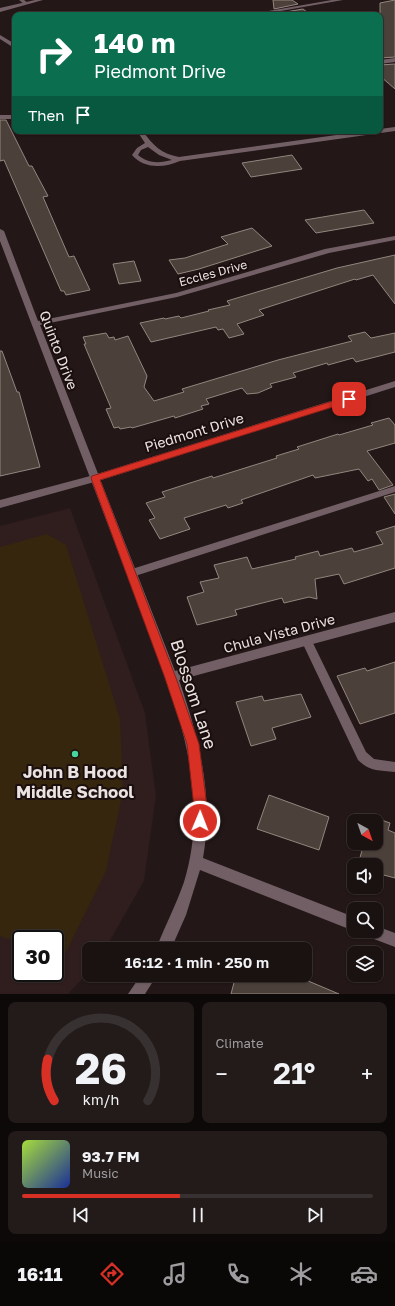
<!DOCTYPE html>
<html lang="en">
<head>
<meta charset="utf-8">
<style>
	:root { --surface:#1a1111; --page:#231a1a; --text:#f1f3f6; --muted:#9f9d9f; --line:#383131; --accent:#d93025 }
	body { margin:0; font-family:"Golos Text",sans-serif; background:var(--page); color:var(--text); height:100vh; display:flex; flex-direction:column; font-size:15px; white-space:nowrap }
	* { box-sizing:border-box; margin:0 }
	p { font-size:13px; color:var(--muted) }
	.icon { flex:none; width:22px; height:22px; fill:none; stroke:currentColor; stroke-width:2; stroke-linecap:round; stroke-linejoin:round }
	.map { position:relative; height:994px; overflow:hidden }
	.details { display:flex; flex-direction:column; gap:8px; padding:8px; background:#0e0909; flex:1 }
	.details>* { flex:none }
	.top-card { position:absolute; left:12px; top:12px; width:371px; height:122px; border-radius:8px; box-shadow:0 1px 3px #0004,0 0 0 1px var(--line); background:#0b6e4f; color:#fff; overflow:hidden }
	.needle { width:26px; rotate:140deg }
	.buttons { position:absolute; left:347px; top:814px; display:grid; gap:8px }
	.buttons a { display:grid; place-items:center; width:36px; height:36px; border-radius:8px; background:var(--surface); box-shadow:0 1px 3px #0004,0 0 0 1px var(--line); font-size:20px }
	.speed { position:absolute; left:12px; top:930px; display:flex; gap:8px; font-size:20px; font-weight:700; text-align:center }
	.speed>* { display:grid; place-content:center; width:52px; height:52px; border-radius:50%; background:var(--surface); box-shadow:0 1px 3px #0004,0 0 0 1px var(--line); line-height:1 }
	.speed .limit { border:2px solid #111; border-radius:6px; background:#fff; color:#111 }
	.pin { position:absolute; display:grid; place-items:center; width:34px; height:34px; color:#fff; margin:-17px; border-radius:8px; box-shadow:0 2px 6px #0006 }
	.me { position:absolute; width:44px; margin:-22px; rotate:1deg; stroke-linejoin:round; filter:drop-shadow(0 0 3px #0008) }
	.turn { display:flex; align-items:center; gap:14px; height:84px; padding:0 16px; font-size:18px }
	.turn .icon { width:52px; height:52px; stroke-width:2.5 }
	.turn b { display:block; font-size:28px; line-height:34px }
	.then { display:flex; align-items:center; height:38px; padding:0 16px; background:#0003; gap:8px; font-size:15px }
	.big { font-size:30px; font-weight:600; line-height:1.1 }
	.details .tile { flex:1; display:flex; flex-direction:column; justify-content:center; gap:6px; min-width:0; padding:0 14px; border-radius:8px; background:var(--page) }
	.details .dial { align-items:center; gap:0 }
	.dial svg { height:104px; overflow:visible; fill:none; stroke:var(--line); stroke-width:7; stroke-linecap:round; text-anchor:middle }
	.dial text { fill:var(--text); stroke:none }
	.song { display:flex; align-items:center; gap:12px }
	.cover { width:48px; height:48px; border-radius:6px; background:linear-gradient(135deg,hsl(80 70% 55%),hsl(230 70% 35%)) }
	.played { height:4px; border-radius:2px; background:linear-gradient(90deg,var(--accent) 45%,var(--line) 45%) }
	.keys { display:flex; justify-content:space-around; direction:ltr }
	.heat { display:flex; justify-content:space-between; align-items:center; font-size:22px; direction:ltr }
	.details .tiles { flex:1; display:grid; gap:8px; grid-template-columns:1fr 1fr }
	.tile:last-child { grid-column:span 2 }
	.trip { position:absolute; left:82px; top:942px; width:230px; height:40px; border-radius:8px; background:var(--surface); box-shadow:0 1px 3px #0004,0 0 0 1px var(--line); font-weight:600; line-height:40px; text-align:center }
	.tab-bar { display:flex; height:64px; justify-content:space-around; align-items:center; background:#0a0707; color:var(--muted) }
	.tab-bar .icon { width:28px; height:28px }
	.tab-bar .active { color:var(--accent) }
	.tab-bar b { font-size:18px; color:var(--text) }
	.map>svg:first-child { display:block }
	.built { fill:#301d1d; fill-rule:evenodd }
	.green { fill:#35260d }
	.building { fill:#4c403a; stroke:#93867f }
	.lines { fill:none; stroke-linecap:round; stroke-linejoin:round }
	.service { fill:#725f66; fill-rule:evenodd }
	.minor { fill:#725f66; fill-rule:evenodd }
	.tertiary { fill:#725f66; fill-rule:evenodd }
	.route { fill:#d93025; stroke:#8d1f18 }
	.poi-dot { fill:#48d49d; stroke:#1a0f0e; stroke-width:1.5 }
	.labels { text-anchor:middle; dominant-baseline:central; stroke-width:4; stroke-linejoin:round; paint-order:stroke }
	.far-street-label { font-size:12px; fill:#ebe2e2; stroke:#1a0f0e }
	.street-label { font-size:14px; fill:#ebe2e2; stroke:#1a0f0e }
	.near-street-label { font-size:17px; fill:#ebe2e2; stroke:#1a0f0e }
	.near-poi-label { font-size:17px; font-weight:bold; fill:#ebe2e2; stroke:#1a0f0e }
</style>
</head>
<body>
<div class="map">
<svg width="395" height="994" viewBox="0 0 395 994">
	<rect width="100%" height="100%" fill="#231717"/>
	<path class="built" d="M70,508L145,713L156,796L144,881L105,949H89V972L68,994H0V526ZM21,939H55V973H21Z"/>
	<path class="green" d="M47,534L66,545L120,719L123,791L106,871L64,956L55,953V939H21V943L0,936V547Z"/>
	<g class="building">
		<path d="M273,0H292L298,4L274,9Z"/>
		<path d="M395,0V57L380,58V3Z"/>
		<path d="M303,9L311,15H274V14Z"/>
		<path d="M395,64V89L380,76V65Z"/>
		<path d="M0,120H6L29,166H32L48,196L43,197L69,257L74,256L90,290L66,295L64,291H61L4,160L0,161Z"/>
		<path d="M292,155L302,169L251,177L242,163Z"/>
		<path d="M364,210L374,223L316,233L305,220Z"/>
		<path d="M252,228L272,246L199,269L178,274L169,260L185,258L228,244L221,237Z"/>
		<path d="M395,255V304L373,275L356,280L355,279L259,310L264,315L237,324L244,334L229,338L223,329L218,330L216,327L151,342L140,323L164,318L165,319L179,316L181,318L209,311L208,310L230,305L227,301L337,268Z"/>
		<path d="M134,261L141,281L119,284L113,264Z"/>
		<path d="M365,332L371,338L395,333V352L356,362L353,358L328,365L327,363L293,373L296,377L270,384L272,387L258,393L247,394L242,388L206,399L209,404L201,406L203,409L175,418L174,416L132,428L131,427L120,429L119,427L114,428L106,409L111,408L84,344H86L83,337L106,333L109,338L114,337L115,340L128,336L147,376L144,387L154,401L184,392L182,389L278,360L352,341L348,336Z"/>
		<path d="M0,351H2L17,392H19L40,467L0,476Z"/>
		<path d="M389,418L395,425V443L367,451L393,485L379,490L372,479L368,481L359,469L315,478L313,475L241,500L243,503L228,508L226,505L184,518L190,529L160,539L149,520L155,518L146,503L165,497L162,492L212,476L213,478L277,458L276,456L299,449L297,447L338,434L339,435L373,425L371,423Z"/>
		<path d="M395,494V514L384,497Z"/>
		<path d="M395,526V568L344,584L339,574L315,579L317,599L309,597L284,603L282,598L235,610L237,615L197,625L187,597L204,592L200,582L219,578L214,565L247,557L252,569L296,559L295,557L318,551L320,556L352,548L354,552L383,544L376,532Z"/>
		<path d="M395,662V713L360,724L337,676L365,668L367,671Z"/>
		<path d="M301,694L311,717L272,728L276,739L251,746L236,702L262,696L264,701Z"/>
		<path d="M269,795L329,817L319,850L257,829Z"/>
		<path d="M370,816L390,823L388,830L395,833V878L376,873V865H358L364,843H376V821H369Z"/>
		<path d="M236,975H294L339,994H231Z"/>
	</g>
	<g class="lines">
		<g class="service">
			<path d="M19,0H24L28,3L24,4Z"/>
			<path d="M395,486V492L132,577L129,576L127,573L129,570L132,569Z"/>
			<path d="M307,638L311,639L366,752L374,759L395,762V772C378,770 371,772 358,760L302,642L303,639Z"/>
		</g>
		<g class="minor">
			<path d="M35,0H43L0,12V8Z"/>
			<path d="M332,0H343L258,15H246Z"/>
			<path d="M0,35L15,44V46H11L0,39Z"/>
			<path d="M395,58V62L380,64V60Z"/>
			<rect x="0" y="115" width="15" height="4"/>
			<path d="M395,127V131L180,161C164,168 144,169 132,155L137,148L145,143L137,131H143C152,145 162,154 179,157L365,131H380V129ZM148,147L159,155L172,160C160,163 148,164 138,155L141,150Z"/>
			<path d="M0,229L4,231L38,321L176,293L325,249L395,236V240L329,253L177,297L40,325L175,671L395,612V622L179,680C199,738 214,796 203,858L354,917V931L200,870L186,915L171,949H156C165,926 176,905 184,882C206,810 188,740 164,672L0,241Z"/>
			<path d="M376,926L395,933V947L366,936L364,931H376Z"/>
			<path d="M141,975H157L145,994H128Z"/>
		</g>
		<path class="tertiary" d="M395,381V387L98,481L0,508V500L94,475Z"/>
	</g>
	<path class="route" d="M349,396L353,399L352,401L100,480L176,678L199,744L207,807L204,825L200,827L196,825L187,744L165,678L91,478L92,476Z"/>
	<circle class="poi-dot" cx="75" cy="754" r="4"/>
	<g class="labels">
		<g class="far-street-label">
			<text transform="translate(213 273) rotate(-15)">Eccles Drive</text>
		</g>
		<g class="street-label">
			<text transform="translate(59 350) rotate(69)">Quinto Drive</text>
			<text transform="translate(194 432) rotate(-17)">Piedmont Drive</text>
			<text transform="translate(279 633) rotate(-15)">Chula Vista Drive</text>
		</g>
		<g class="near-street-label">
			<text transform="translate(194 694) rotate(72)">Blossom Lane</text>
		</g>
		<g class="near-poi-label">
			<text x="75" y="771">John B Hood<tspan x="75" dy="20">Middle School</tspan></text>
		</g>
	</g>
</svg>
<div class="buttons">
<a><svg class="needle" viewBox="-14 -14 28 28"><path d="M0-13l5 13h-10z" fill="#e53935"/><path d="M0 13l5-13h-10z" fill="#9f9d9f"/></svg></a>
<a><svg class="icon" aria-label="sound" viewBox="0 0 24 24"><path d="M4 9h4l5-4v14l-5-4H4zM17 9q2 3 0 6"/></svg></a>
<a><svg class="icon" aria-label="search" viewBox="0 0 24 24"><circle cx="10" cy="10" r="6"/><path d="M15 15l6 6"/></svg></a>
<a><svg class="icon" aria-label="layers" viewBox="0 0 24 24"><path d="M12 4l9 5-9 5-9-5zM3 14l9 5 9-5"/></svg></a>
</div>
<div class="speed"><div class="limit">30</div></div>
<div class="pin" style="left:349px;top:399px;background:#d93025"><svg class="icon" aria-label="arrive" viewBox="0 0 24 24"><path d="M6 21V4h12l-3 4 3 4H6"/></svg></div>
<svg class="me" style="left:200px;top:821px" viewBox="-20 -20 40 40"><circle r="17" fill="#d93025" stroke="#fff" stroke-width="3"/><path d="M0-11L8 9 0 5-8 9z" fill="#fff"/></svg>
<div class="trip">16:12 · 1 min · 250 m</div>
<div class="top-card">
<div class="turn"><svg class="icon" aria-label="right" viewBox="0 0 24 24"><path d="M7 20v-9h11M14 6l5 5-5 5"/></svg><div><b>140 m</b>Piedmont Drive</div></div>
<div class="then">Then<svg class="icon" aria-label="arrive" viewBox="0 0 24 24"><path d="M6 21V4h12l-3 4 3 4H6"/></svg></div>
</div>
</div>
<section class="details">
<div class="tiles">
<div class="tile dial"><svg viewBox="0 0 100 80">
<path d="M14 69A42 42 0 1 1 86 69"/>
<path d="M14 69A42 42 0 0 1 9 37" stroke="#d93025"/>
<text x="50" y="56" font-size="32" font-weight="700">26</text>
<text x="50" y="72" font-size="11">km/h</text>
</svg></div>
<div class="tile"><p>Climate</p>
<div class="heat"><a>−</a><b class="big">21°</b><a>+</a></div>
</div>
<div class="tile">
<div class="song"><i class="cover"></i><div><b>93.7 FM</b><p>Music</p></div></div>
<div class="played"></div>
<div class="keys"><svg class="icon" aria-label="previous" viewBox="0 0 24 24"><path d="M18 5L8 12l10 7zM5 5v14"/></svg><svg class="icon" aria-label="pause" viewBox="0 0 24 24"><path d="M8 5v14M16 5v14"/></svg><svg class="icon" aria-label="next" viewBox="0 0 24 24"><path d="M6 5l10 7-10 7zM19 5v14"/></svg></div>
</div>
</div>
</section>
<nav class="tab-bar">
<b>16:11</b>
<svg class="icon active" aria-label="directions" viewBox="0 0 24 24"><path d="M12 3l9 9-9 9-9-9zM9 14v-3h6M13 9l2 2-2 2"/></svg>
<svg class="icon" aria-label="music" viewBox="0 0 24 24"><path d="M9 18V5l10-2v13"/><circle cx="6" cy="18" r="3"/><circle cx="16" cy="16" r="3"/></svg>
<svg class="icon" aria-label="phone" viewBox="0 0 24 24"><path d="M5 4h4l2 5-3 2q2 4 5 5l2-3 5 2v4C11 20 4 13 5 4z"/></svg>
<svg class="icon" aria-label="climate" viewBox="0 0 24 24"><path d="M12 3v18M4 7l16 10M4 17L20 7"/></svg>
<svg class="icon" aria-label="car" viewBox="0 0 24 24"><path d="M5 17H2v-5l4-1 3-4h7l3 4 3 1v5h-3M9 17h6M6 11h13"/><circle cx="7" cy="17" r="2"/><circle cx="17" cy="17" r="2"/></svg>
</nav>
</body>
</html>
